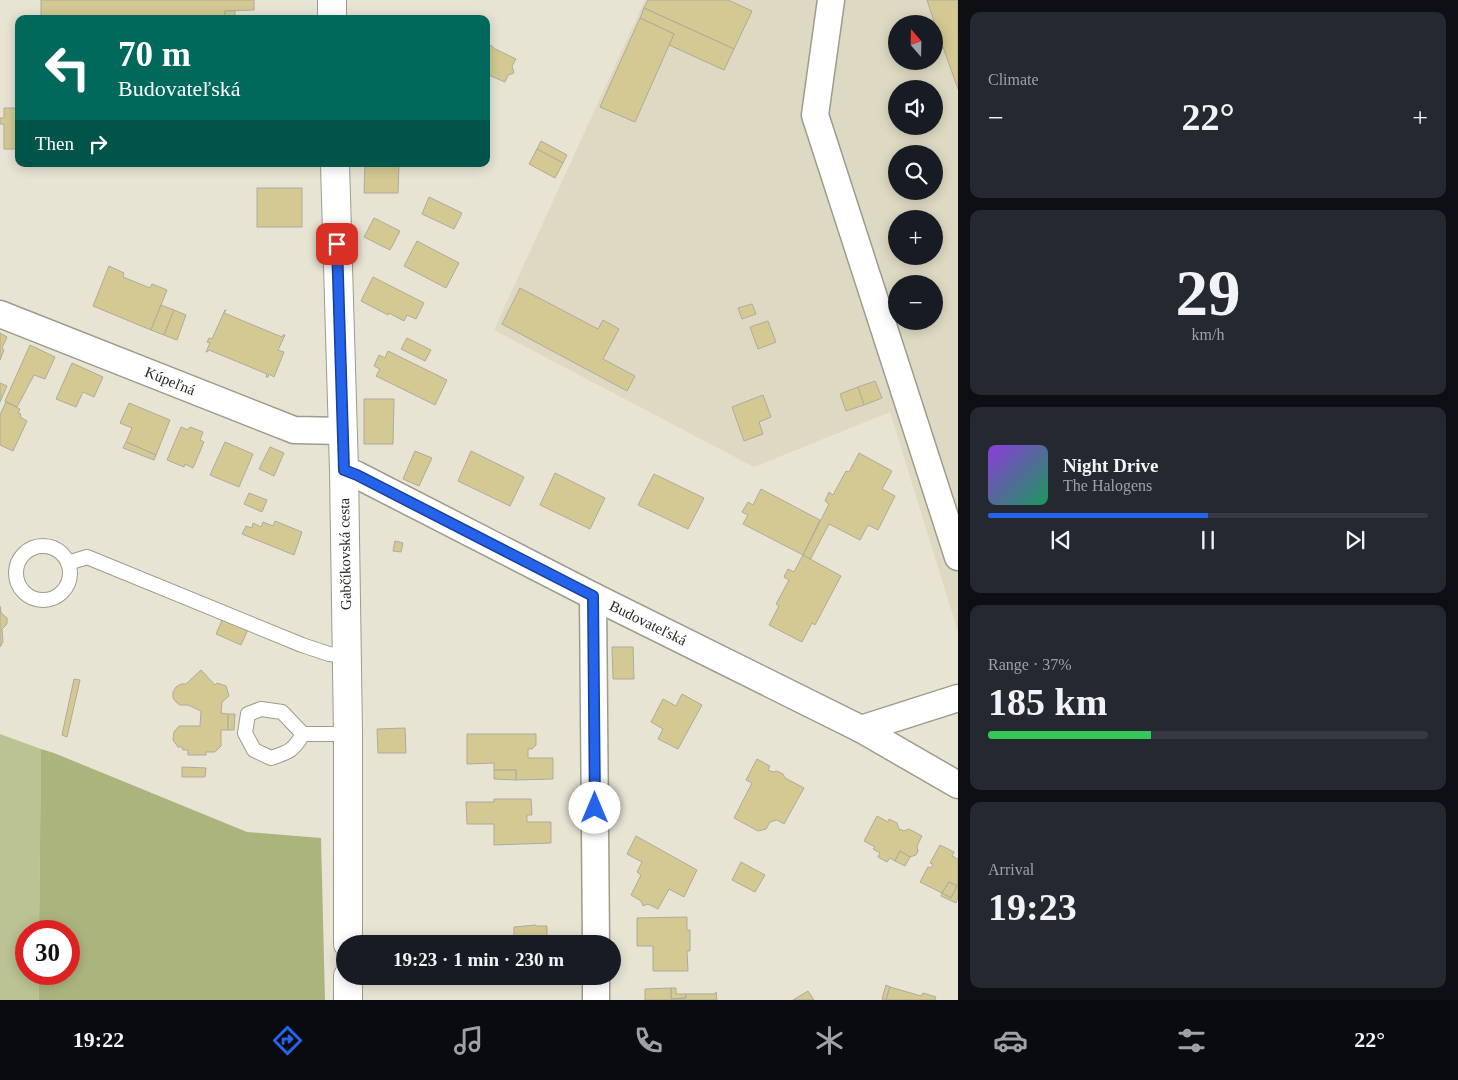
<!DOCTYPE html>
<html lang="en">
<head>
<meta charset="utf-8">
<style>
	:root { --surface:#171b24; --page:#242831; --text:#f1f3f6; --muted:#9ea1a6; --line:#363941; --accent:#2563eb }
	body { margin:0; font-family:"Times New Roman",serif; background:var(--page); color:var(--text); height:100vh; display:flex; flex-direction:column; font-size:19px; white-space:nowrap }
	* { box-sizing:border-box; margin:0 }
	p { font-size:16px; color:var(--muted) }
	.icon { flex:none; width:28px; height:28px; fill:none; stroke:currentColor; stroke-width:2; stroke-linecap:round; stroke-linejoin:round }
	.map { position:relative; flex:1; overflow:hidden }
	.sheet { display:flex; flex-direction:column; gap:12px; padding:12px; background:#0d0f14; width:500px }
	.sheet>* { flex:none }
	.banner { position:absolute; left:15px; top:15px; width:475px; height:152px; border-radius:10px; box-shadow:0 2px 12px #0003; background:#00695c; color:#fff; overflow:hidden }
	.needle { width:32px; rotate:340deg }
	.controls { position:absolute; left:888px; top:15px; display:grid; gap:10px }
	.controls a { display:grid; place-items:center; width:55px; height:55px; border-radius:50%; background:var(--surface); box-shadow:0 2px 12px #0003; font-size:25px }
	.speed { position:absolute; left:15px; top:920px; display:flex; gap:10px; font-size:25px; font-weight:700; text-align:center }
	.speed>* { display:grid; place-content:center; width:65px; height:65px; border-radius:50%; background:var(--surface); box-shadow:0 2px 12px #0003; line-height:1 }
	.speed .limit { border:8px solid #d22; background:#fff; color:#111 }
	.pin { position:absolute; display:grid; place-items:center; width:42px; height:42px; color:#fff; margin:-21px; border-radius:10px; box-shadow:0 2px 8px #0006 }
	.me { position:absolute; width:55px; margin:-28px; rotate:0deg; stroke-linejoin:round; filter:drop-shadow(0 0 4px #0008) }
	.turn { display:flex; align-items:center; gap:18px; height:105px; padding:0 20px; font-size:22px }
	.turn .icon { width:65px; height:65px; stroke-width:2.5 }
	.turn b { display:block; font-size:35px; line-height:42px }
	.then { display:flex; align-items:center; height:48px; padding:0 20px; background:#0003; gap:10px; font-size:19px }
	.big { font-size:38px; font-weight:700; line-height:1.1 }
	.sheet .card { flex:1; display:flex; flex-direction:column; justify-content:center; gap:8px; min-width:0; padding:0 18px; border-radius:10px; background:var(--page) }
	.sheet .dial { align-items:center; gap:0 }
	.dial b { font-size:65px; line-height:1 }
	.song { display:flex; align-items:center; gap:15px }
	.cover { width:60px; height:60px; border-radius:8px; background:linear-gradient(135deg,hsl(270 70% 55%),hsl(150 70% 35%)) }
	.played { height:5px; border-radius:2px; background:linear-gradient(90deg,var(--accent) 50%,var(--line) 50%) }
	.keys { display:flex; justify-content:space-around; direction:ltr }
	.heat { display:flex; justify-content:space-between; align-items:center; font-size:28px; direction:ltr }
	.charge { height:8px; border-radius:4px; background:linear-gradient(90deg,#34c759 37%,var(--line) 0) }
	.trip { position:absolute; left:336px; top:935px; width:285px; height:50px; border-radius:25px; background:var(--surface); box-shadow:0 2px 12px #0003; font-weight:700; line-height:50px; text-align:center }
	.tabs { display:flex; height:80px; justify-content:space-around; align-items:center; background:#090b0e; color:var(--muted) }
	.tabs .icon { width:35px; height:35px }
	.tabs .active { color:var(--accent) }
	.tabs b { font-size:22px; color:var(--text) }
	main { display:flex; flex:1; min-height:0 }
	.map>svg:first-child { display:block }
	.built { fill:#ded9c2; fill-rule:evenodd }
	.green { fill:#bbc293 }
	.forest { fill:#acb47e }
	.building { fill:#d4c992; stroke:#aeab9c }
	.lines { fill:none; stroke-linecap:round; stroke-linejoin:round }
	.lane-casing { stroke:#9e9b8c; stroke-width:16 }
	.street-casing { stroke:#9e9b8c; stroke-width:29 }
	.secondary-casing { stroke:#9e9b8c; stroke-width:30 }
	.lane { stroke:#fff; stroke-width:14 }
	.street { stroke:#fff; stroke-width:26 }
	.secondary { stroke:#fff; stroke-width:28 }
	.route-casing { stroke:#184099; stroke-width:12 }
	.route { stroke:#2563eb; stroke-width:9 }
	.labels { text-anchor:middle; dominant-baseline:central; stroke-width:4; stroke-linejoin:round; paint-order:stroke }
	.street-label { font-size:15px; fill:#282721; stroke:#fff }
</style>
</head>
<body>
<main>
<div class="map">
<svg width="958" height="1000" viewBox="0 0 958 1000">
	<rect width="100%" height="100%" fill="#e7e4d4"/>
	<path class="built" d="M645,0H958V632L890,412L754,467L494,330ZM896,24H934V61H896ZM896,89H934V126H896ZM896,154H934V191H896ZM896,219H934V256H896ZM896,284H934V321H896Z"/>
	<path class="green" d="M0,734L41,749L39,931H26V974H39V1000H0Z"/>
	<path class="forest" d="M41,749L54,753L247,832L321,838L325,1000H39V974H69V931H39Z"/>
	<g class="building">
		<path d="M41,0H254V10L225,11V19H41Z"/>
		<path d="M648,0H728L752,11L734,49L644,8Z"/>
		<path d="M927,0H958V89L938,33Z"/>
		<path d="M644,8L734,49L724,70L669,45L674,34L640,18Z"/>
		<rect x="225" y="11" width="10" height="8"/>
		<path d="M640,18L674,34L635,122L600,107Z"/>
		<path d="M486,45L492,46L495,49L516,59L512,66L514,73L508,75L505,82L486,74Z"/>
		<path d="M4,108H19V149H4V124H0V118H4Z"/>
		<path d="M541,141L567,155L563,163L537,149Z"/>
		<path d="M537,149L563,163L555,178L529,164Z"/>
		<path d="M365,164H399L398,193H364Z"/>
		<rect x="257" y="188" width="45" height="39"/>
		<path d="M429,197L462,213L454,229L422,214Z"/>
		<path d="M374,218L400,231L390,250L364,237Z"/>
		<path d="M417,241L459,263L446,288L404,266Z"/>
		<path d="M109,266L124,273L123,277L150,288L152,284L167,290L151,330L93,306Z"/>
		<path d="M373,277L424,303L416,319L407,315L404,321L389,313L388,315L361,301Z"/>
		<path d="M520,288L598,329L603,320L619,329L603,359L635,376L627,391L502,324Z"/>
		<path d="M752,304L756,314L742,319L738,308Z"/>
		<path d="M161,305L174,310L164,335L151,330Z"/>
		<path d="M174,310L186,315L177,340L164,335Z"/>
		<path d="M225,310H226L224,313L282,337L283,335H285L278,350L284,352L274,377L269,374L268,377H266L267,374L209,350L207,352H206L210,343L207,342L209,338L212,339Z"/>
		<path d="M768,321L776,342L758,349L750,327Z"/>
		<path d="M0,333L7,337L2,348L4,350L0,360Z"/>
		<path d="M407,338L431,350L425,361L401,349Z"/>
		<path d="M30,345L55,357L45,379L34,375L17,407L5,401Z"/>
		<path d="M388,351L447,380L435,405L376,376L380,369L374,366L379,355L385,358Z"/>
		<path d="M72,363L103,377L94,397L83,392L76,407L56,399Z"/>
		<path d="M875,381L882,398L864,405L858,387Z"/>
		<path d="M0,383L7,386L0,402Z"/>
		<path d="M858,387L864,405L846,411L840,394Z"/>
		<path d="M763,395L771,417L759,422L763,434L744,441L732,407Z"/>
		<path d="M364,399H394L393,444H364Z"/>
		<path d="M6,402L20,409L18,413L21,414L20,417L27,421L13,451L0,445V415Z"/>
		<path d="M129,403L170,420L156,455L126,442L132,428L120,423Z"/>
		<path d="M181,427L188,430L190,427L203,432L200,440L204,442L193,468L185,464L184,467L167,460Z"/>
		<path d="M126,442L156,455L154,460L123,448Z"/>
		<path d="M225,442L253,454L239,487L210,475Z"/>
		<path d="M270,447L284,453L274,476L259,469Z"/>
		<path d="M415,451L432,458L419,486L403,479Z"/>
		<path d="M471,451L524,477L510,506L458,481Z"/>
		<path d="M859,453L892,471L882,489L895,496L878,530L868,525L860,540L829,524L810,560L803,555L829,504L825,501L829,492L833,495L846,471L849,472Z"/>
		<path d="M555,473L605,498L590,529L540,505Z"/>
		<path d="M654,474L704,498L688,529L638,505Z"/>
		<path d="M761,489L820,520L803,555L743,524L748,515L742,512L748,502L753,505Z"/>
		<path d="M249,493L267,500L262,512L244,504Z"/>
		<path d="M275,521L302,532L294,555L242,534L246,526L252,528L253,523L261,527L263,522L273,526Z"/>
		<path d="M395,541L403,543L401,552L393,551Z"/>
		<path d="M803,555L841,576L815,625L812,623L802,642L769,625L779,606L776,604L789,580L784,577L788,569L794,572Z"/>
		<path d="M0,606L1,613L7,618V624L2,629L3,642L0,647Z"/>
		<path d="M224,616L249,627L241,645L216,634Z"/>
		<path d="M612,647H633L634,679H613Z"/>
		<path d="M201,670L215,685L217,683L226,686L229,696L222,702L221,713L228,714V730H221V746L215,752H206V755H188V750H183L182,747H178L173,740L174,732L179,726H200L201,711L188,705H180L176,702L173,698V692L176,687L181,684H186Z"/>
		<path d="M74,679L80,680L67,737L62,735Z"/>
		<path d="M682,694L702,705L678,749L658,739L663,729L651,722L663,699L676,706Z"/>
		<path d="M228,714H235L234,730H228Z"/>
		<path d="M405,728L406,753H378L377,729Z"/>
		<path d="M467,734H536V745L532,749H528V758H553V779L516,780V770H494V763L467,764Z"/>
		<path d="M757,759L770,766L768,770L773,772L777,771L783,774L785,778L804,788L784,824L777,820L770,822L766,829L758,831L734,818L752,783L746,780Z"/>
		<path d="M182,767L206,768L205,777H182Z"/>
		<path d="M494,770H516V780L494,779Z"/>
		<path d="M494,799H531L532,815H527V822H551V843L494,845V824H467L466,802H494Z"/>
		<path d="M877,816L888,822L889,819L897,823L899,829L904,831L909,829L922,836L917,846L918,851L916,855L910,857L900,851L895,861L890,858L887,862L878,857L880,853L873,849L875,847L864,841Z"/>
		<path d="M636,836L697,870L684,897L669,889L658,909L648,904L643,906L641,901L631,895L641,875L637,872L642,862L627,854Z"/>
		<path d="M940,845L954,852L952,856L958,859V886L949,882L942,893L920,882L928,867L931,868L933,864L930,863Z"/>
		<path d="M900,851L910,857L905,866L895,861Z"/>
		<path d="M741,862L765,875L755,892L732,880Z"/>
		<path d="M949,882L957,886L951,898L942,893Z"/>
		<path d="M957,886H958V898L956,903L941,896L942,893L951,898Z"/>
		<path d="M687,917V930H690V951H687L688,971H653V946H637V918Z"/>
		<path d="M536,925V926H547V937H552V944H511V937H514V927Z"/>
		<path d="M886,985L890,987L886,1000H883L882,999Z"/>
		<path d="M890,987L921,996L923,993L936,997L935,1000H886Z"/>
		<path d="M671,988H676V994H686V998L671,999Z"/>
		<path d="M671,988V999L686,998V994H715L716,992L717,1000H645V989Z"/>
		<path d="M808,991L814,1000H793Z"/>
	</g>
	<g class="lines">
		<g class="lane-casing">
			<g id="lane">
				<circle cx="43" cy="573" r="27"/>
				<path d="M68,563L87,557L302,645L329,654L347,656"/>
				<path d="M303,734C293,751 289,752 271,758L254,750L245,733L248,714L261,709L282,712L303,734H348"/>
			</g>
		</g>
		<g class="street-casing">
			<g id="street">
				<path d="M831,0L815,115L958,557"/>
				<path d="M0,314L294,430L343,431"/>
				<path d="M344,470L357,475L593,596L861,729L958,698"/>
				<path d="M593,596L596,944"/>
				<path d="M861,729L958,785"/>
				<path d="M596,976V1000"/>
			</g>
		</g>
		<g class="secondary-casing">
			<g id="secondary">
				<path d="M332,0V19"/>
				<path d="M335,164L344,470L348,734V944"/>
				<path d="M348,1000V976"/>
			</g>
		</g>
		<use href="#lane" class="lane"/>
		<use href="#street" class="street"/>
		<use href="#secondary" class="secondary"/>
	</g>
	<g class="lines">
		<g class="route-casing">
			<path id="route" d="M337,244L344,470L357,475L593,596L595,808"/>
		</g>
		<use href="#route" class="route"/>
	</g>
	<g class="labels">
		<g class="street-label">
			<text transform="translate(170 381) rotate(22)">Kúpeľná</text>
			<text transform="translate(345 554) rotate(-91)">Gabčíkovská cesta</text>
			<text transform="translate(648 623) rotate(26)">Budovateľská</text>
		</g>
	</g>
</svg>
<div class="controls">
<a><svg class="needle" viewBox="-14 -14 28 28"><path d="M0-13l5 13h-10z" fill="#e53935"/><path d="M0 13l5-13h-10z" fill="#9ea1a6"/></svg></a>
<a><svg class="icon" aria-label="sound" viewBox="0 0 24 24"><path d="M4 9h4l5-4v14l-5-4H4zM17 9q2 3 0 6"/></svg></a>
<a><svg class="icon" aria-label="search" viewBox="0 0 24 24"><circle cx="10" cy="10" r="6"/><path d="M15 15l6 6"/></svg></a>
<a>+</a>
<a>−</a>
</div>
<div class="speed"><div class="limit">30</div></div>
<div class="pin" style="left:337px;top:244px;background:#d93025"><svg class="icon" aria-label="arrive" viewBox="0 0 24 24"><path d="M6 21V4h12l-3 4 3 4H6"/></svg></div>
<svg class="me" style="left:595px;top:808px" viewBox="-20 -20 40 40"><circle r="19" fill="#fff"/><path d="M0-13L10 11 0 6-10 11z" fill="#2563eb"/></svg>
<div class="trip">19:23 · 1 min · 230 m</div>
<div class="banner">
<div class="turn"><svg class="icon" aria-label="left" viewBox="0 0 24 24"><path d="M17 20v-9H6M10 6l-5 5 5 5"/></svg><div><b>70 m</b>Budovateľská</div></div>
<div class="then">Then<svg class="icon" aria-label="right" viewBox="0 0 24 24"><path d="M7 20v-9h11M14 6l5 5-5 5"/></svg></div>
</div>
</div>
<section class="sheet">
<div class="card"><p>Climate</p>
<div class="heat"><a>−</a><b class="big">22°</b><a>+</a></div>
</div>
<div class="card dial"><b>29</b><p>km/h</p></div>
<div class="card">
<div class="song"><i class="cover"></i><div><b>Night Drive</b><p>The Halogens</p></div></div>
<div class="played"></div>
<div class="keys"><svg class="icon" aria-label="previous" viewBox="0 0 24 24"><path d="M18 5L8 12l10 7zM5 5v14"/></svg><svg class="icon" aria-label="pause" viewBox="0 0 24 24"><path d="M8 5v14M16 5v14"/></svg><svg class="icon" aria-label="next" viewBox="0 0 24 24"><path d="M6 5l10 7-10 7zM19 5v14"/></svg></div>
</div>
<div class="card"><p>Range · 37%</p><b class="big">185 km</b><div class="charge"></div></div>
<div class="card"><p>Arrival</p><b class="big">19:23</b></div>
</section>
</main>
<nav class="tabs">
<b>19:22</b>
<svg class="icon active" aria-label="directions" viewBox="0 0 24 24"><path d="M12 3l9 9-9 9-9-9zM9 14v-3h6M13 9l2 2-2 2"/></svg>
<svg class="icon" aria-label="music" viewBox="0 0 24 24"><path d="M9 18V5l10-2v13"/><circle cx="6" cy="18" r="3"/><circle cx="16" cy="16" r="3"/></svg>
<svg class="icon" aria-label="phone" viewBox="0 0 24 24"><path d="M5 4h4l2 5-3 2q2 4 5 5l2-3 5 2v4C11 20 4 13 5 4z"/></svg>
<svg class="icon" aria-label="climate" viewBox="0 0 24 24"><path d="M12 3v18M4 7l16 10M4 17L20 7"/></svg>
<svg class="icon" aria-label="car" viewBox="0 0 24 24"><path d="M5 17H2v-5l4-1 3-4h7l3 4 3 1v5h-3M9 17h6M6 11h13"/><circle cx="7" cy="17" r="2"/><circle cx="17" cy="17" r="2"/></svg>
<svg class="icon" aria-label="filters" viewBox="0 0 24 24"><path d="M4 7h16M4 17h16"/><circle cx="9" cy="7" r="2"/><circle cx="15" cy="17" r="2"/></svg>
<b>22°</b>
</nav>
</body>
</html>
